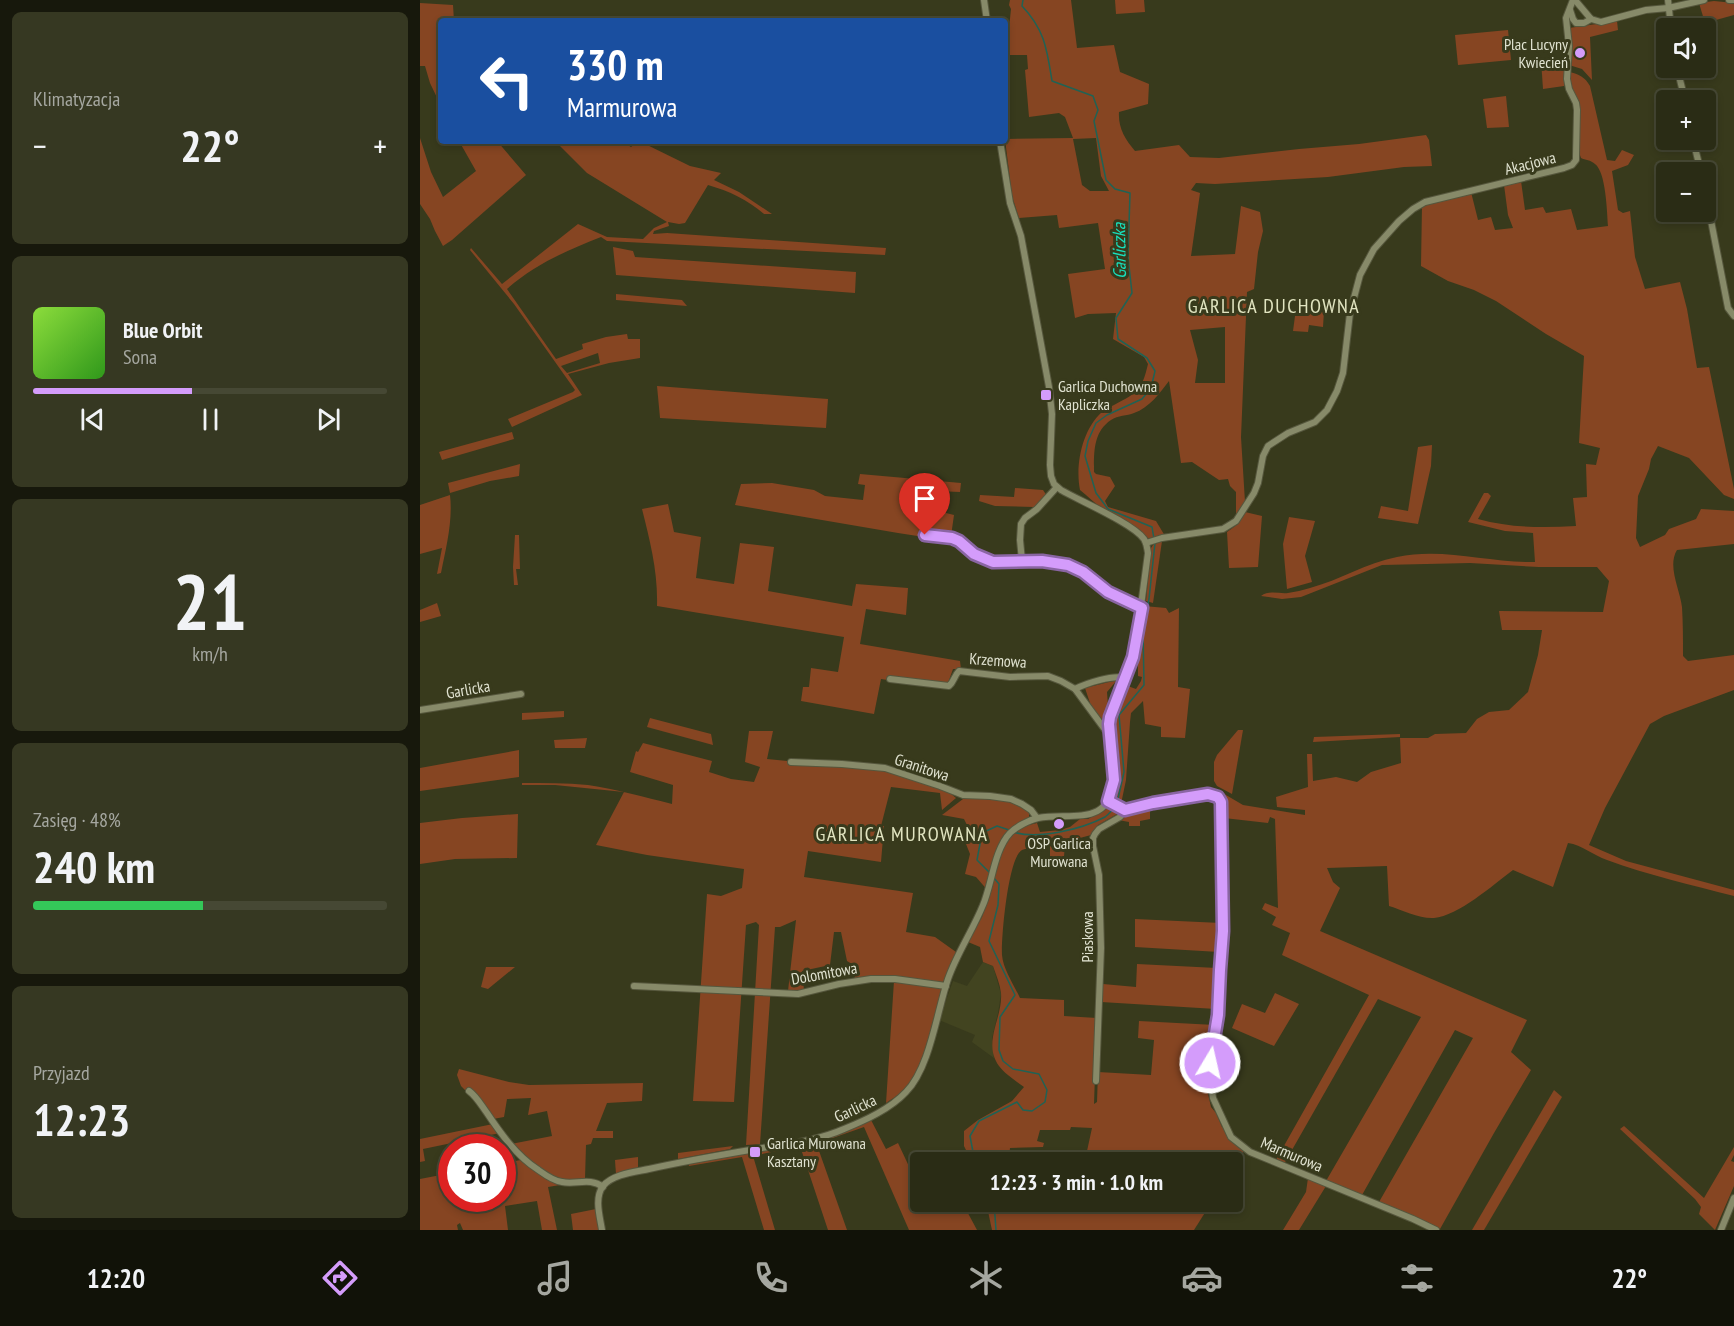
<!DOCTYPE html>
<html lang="pl">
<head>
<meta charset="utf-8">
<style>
	:root { --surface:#2a2c15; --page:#363822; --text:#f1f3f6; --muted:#a5a7a0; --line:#464834; --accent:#d49cfb }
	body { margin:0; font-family:"PT Sans Narrow",sans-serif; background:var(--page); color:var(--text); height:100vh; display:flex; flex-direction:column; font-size:22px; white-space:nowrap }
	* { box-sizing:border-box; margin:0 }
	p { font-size:20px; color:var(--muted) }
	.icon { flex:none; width:33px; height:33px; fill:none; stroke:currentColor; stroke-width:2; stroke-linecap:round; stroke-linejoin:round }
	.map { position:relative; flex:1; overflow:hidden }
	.details { display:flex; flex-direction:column; gap:12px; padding:12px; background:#17180c; width:420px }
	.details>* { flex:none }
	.top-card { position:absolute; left:18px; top:18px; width:570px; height:126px; border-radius:6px; box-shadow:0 3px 9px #0003,0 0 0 2px var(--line); background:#1a4fa0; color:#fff; overflow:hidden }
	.controls { position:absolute; left:1236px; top:18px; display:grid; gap:12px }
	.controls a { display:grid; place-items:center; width:60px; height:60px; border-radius:6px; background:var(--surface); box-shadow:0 3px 9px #0003,0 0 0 2px var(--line); font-size:30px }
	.speed { position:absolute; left:18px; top:1134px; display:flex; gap:12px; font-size:30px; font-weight:700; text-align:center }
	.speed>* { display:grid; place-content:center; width:78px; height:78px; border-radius:50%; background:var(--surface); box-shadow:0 3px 9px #0003,0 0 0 2px var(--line); line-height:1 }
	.speed .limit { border:9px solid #d22; background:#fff; color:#111 }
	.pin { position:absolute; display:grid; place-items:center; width:51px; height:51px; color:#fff; margin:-62px -26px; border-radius:50% 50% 50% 0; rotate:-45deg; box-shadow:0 0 6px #0007 }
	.pin .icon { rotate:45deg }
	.me { position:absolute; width:66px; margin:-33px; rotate:9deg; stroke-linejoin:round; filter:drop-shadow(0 0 4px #0008) }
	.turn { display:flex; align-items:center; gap:21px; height:126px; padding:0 30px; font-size:27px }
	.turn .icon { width:78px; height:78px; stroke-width:2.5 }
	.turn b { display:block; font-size:42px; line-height:51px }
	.big { font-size:45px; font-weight:700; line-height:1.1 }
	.details .widget { flex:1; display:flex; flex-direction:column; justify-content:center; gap:9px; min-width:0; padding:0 21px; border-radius:9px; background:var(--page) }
	.details .dial { align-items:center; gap:0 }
	.dial b { font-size:78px; line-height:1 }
	.song { display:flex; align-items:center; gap:18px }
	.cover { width:72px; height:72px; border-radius:9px; background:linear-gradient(135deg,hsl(90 70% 55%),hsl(110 70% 35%)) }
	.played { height:6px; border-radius:3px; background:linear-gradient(90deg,var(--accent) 45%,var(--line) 45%) }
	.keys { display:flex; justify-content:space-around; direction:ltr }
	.heat { display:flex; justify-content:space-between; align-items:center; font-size:33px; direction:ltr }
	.charge { height:9px; border-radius:4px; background:linear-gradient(90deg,#34c759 48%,var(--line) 0) }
	.trip { position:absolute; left:490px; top:1152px; width:333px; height:60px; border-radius:6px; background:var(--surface); box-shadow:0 3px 9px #0003,0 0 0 2px var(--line); font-weight:700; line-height:60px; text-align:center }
	.tabs { display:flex; height:96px; justify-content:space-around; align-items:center; background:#111208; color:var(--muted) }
	.tabs .icon { width:42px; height:42px }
	.tabs .on { color:var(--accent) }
	.tabs b { font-size:27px; color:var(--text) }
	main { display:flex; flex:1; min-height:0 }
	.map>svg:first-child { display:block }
	.built { fill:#424420 }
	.green { fill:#864522; fill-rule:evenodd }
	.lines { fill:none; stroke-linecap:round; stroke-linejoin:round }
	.stream { stroke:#1f6355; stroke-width:1.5 }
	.minor-casing { stroke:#56573d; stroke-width:8 }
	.minor { stroke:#878a69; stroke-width:6 }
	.route-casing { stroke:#8a65a3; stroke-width:15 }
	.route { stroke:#d49cfb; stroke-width:10 }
	.poi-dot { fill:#d49cfb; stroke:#383a1c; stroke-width:2 }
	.labels { text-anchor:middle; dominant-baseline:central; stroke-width:6; stroke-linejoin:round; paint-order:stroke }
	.poi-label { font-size:16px; fill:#e1e3d1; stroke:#383a1c; text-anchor:start }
	.street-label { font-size:16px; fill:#e1e3d1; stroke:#383a1c }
	.water-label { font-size:18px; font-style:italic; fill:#17e1be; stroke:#383a1c }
	.quarter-label { font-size:20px; letter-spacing:1.5px; fill:#e1e4c0; stroke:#383a1c }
</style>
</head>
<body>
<main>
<section class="details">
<div class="widget"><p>Klimatyzacja</p>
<div class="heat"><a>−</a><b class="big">22°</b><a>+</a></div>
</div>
<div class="widget">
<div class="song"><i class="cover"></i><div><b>Blue Orbit</b><p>Sona</p></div></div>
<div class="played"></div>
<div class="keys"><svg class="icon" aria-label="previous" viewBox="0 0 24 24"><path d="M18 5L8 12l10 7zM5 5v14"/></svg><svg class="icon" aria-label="pause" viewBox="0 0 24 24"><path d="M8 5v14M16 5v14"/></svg><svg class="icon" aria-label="next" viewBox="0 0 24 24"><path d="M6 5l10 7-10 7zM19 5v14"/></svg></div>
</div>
<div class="widget dial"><b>21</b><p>km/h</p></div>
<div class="widget"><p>Zasięg · 48%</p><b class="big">240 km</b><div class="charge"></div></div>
<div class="widget"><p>Przyjazd</p><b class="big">12:23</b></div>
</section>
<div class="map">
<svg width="1314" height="1230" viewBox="0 0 1314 1230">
	<rect width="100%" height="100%" fill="#383a1c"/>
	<path class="built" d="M563,962L573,966L581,994L578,1013L572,1038L574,1058L552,1042L555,1035L519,1020L533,981L547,986Z"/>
	<g class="green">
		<path d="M590,0H651L657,48L694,45L700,72L729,84L728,104L699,112C698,128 705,139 715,151L759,145L770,157L799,158L879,149L939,144L1006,135L1009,140L1012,166L984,167L908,177L795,184L776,183L771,190L780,193L771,256L815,254L821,206L840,212L843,231L838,252L834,289L827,292L821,437L825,502L816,518V492L810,486L808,479L799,480L772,462L761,463L749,381C740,393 729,408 714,413C707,416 698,415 691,420C673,432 674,453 674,472L676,474L690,477L695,486L685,501L688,507L736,521L745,536L730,540C714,525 701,519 682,508C674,503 668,496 660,490C655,465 662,430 682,412C685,409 690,407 694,405C717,393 722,390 728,364L724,357L693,339L696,313L668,314L655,318L648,274L685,269L678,223L639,228L637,215L599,218L592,196L585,139L653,138L645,117L639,113L609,117L605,70L608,69L607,55H585V39L588,38L591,9L589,5ZM676,138L681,176L689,191H670L662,185L653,139ZM805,327V383H775L778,360L770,330Z"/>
		<path d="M695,0H724L725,12L696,14Z"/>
		<path d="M1294,1L1314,3V15L1285,23L1279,3Z"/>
		<path d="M0,3L33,5L34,21H21V72L16,81L21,86V106L10,83L5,66H0Z"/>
		<path d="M1197,21L1198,30L1170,37L1172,80L1162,69L1149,65V28Z"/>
		<path d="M1088,30L1091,60L1038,65L1035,35Z"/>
		<path d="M1145,59L1144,86L1123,89L1121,60Z"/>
		<path d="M1149,72C1159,74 1165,77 1170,86L1187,160L1195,161L1202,150L1214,155L1208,165L1192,171L1198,210L1203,213L1210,211L1215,257L1225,289L1260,282L1267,309L1277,368L1289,367L1314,489V499L1304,495L1269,458L1238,446L1231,459L1229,469L1218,496L1216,538L1220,547L1245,535L1249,529L1276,519L1281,509L1314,511V544L1257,550C1247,566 1260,590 1262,607C1263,623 1263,640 1263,656L1268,661L1314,655V690L1244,716L1230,724L1185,808L1169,845L1206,861L1314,890V896C1271,885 1228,875 1187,860C1173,855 1162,845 1148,843L1133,887L1093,870C1073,885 1038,916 1014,918C1000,919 982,910 969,906L967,866L907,868L913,882L920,888L900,931L1107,1020L1091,1052L1111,1070L1074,1133L1020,1229L994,1216L959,1202L1053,1038L1035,1030L942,1195L906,1181L1001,1017L958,999L864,1164L856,1160L949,995L862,955L870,933L852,925L856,917L842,909L845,903L858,908L855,819L850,817L848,823L804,818L803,805L791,793L794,788L823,805L885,815V810L857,807L856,797L888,787L887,754H892L893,781L916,777L937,782L951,772L981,763L980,738H1008L1015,734L1046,733L1057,719L1069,712L1089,710L1108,692L1118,655L1122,630H1082L1079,611L1183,612L1189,581L1177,567H1119L1050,563L962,565L881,597L862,599L841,596C849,590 859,594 868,593C875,592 883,590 890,588C920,580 946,563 977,557C1023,547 1069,563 1115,562L1113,533L1085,531L1048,522L1064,493H1068L1071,496L1058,519C1090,528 1123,528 1156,526L1153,498L1167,497L1166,464L1176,465L1180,448L1159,443L1164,356L1126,334L1076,301L1054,290L1028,281L1001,266L1002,205L1051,192L1058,220L1071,217L1075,230L1093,228L1088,215L1084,185L1101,181L1105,210L1123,207L1126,213L1151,209L1157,230L1188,226C1187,212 1186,172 1175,164C1171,160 1165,160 1161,158L1159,152L1160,111L1158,100L1151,86Z"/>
		<path d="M1086,96L1089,127L1067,128L1063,99Z"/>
		<path d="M0,138L11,172L23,197L56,171L39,141H77L106,175L32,240L23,246L15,231L10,219L0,204Z"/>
		<path d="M135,141H201L211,147L219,141L270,166L301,173L294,180L319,192L352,214H344C328,200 309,191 288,185L265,223L259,224L248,222L249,226L234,231L233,234L247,233L466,248L465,255L187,241L181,237C146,251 115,264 87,289L136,359L163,349L162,344L186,337L207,334L208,339H220V358L189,363L148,374L162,395L92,427L88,419L153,392L155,390L94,304L50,250L51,248L82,284L158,224L187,237L223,239L234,228L247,222L167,173ZM178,353L180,363L147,373L141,366Z"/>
		<path d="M193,247L213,251L215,257L436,272L435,293L196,275Z"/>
		<path d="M196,294L262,300L267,306L196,300Z"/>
		<path d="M890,310L904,311L903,327L889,325L888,332L873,331L875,316H888Z"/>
		<path d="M237,386L408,399L406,428L240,418Z"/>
		<path d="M92,432L94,439L22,460L19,452Z"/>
		<path d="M1012,445L1011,466L998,524L958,518L961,506L988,511L998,447Z"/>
		<path d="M100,464L99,476L70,481L30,493L28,483Z"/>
		<path d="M440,474L541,483L540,492L515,491L514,510L534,515L531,536L504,537L478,533L315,505L321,484L352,483L394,490L405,496L443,500L445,485L438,484Z"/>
		<path d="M595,488L623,490L627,496L614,507L575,506L559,501L560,495L594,497Z"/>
		<path d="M30,495C33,521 26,548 21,573L17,574L22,548L0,554V505Z"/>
		<path d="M248,504L254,532L281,537L276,578L314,584L320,543L354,547L348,591L432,606L436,584L488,588L486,615L446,609L440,644L540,661L541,669H533L528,683L524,684L469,676L468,680L461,679L454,714L381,701L383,687H389L391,668L418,672L424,637L237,606C238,572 230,541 222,509Z"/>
		<path d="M825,512L842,516L838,567L809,568L807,532L818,524Z"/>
		<path d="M869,517L895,521L885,556L892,582L867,589L863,544Z"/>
		<path d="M95,535H99L100,569H96L98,585H94L93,567Z"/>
		<path d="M742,541L733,603L726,601L731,548L733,545Z"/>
		<path d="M17,603L21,616L0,622V610Z"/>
		<path d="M724,606L746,608L749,613L759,608L758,687L770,689L765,738L741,737V727L725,724L723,701L711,713L710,722L706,780L701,804L695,802L697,759L693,726L697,704L705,685L716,689L721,681L722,677L718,676V649Z"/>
		<path d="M697,680L687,692L688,706L683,724L671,706L665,688Z"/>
		<path d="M144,711V717L102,720V713Z"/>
		<path d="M230,718L291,734L293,745L227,727Z"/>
		<path d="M818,730H823L812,794L797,786L794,781V762L797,755Z"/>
		<path d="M329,731H353L347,759L470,771L529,792L536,798L522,810L520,793L471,787L461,826H464L461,862L388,851L384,877L493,893L486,932L515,937L536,952L523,984L435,979L432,964L427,961L421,932H414L410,965L382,971L384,990L368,991L376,920L360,927H355L340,1144L326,1145L339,925L336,922L326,925L314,1102L273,1101L287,894L301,896L322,888L324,869L227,855L176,845L204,792L135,785H102V783C124,783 146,783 168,785C196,789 224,797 252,804L253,785L210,772L216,751L218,752L223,743L292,761L289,772L311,779L334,782L340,767L325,762Z"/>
		<path d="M980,734V737L893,742L894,737Z"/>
		<path d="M167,738L165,748H135L134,740Z"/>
		<path d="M99,750V777L0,791V768Z"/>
		<path d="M543,799C567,799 588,796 609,812V825L617,823L620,832L640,830L650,827L660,819H668L691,806L699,810L697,814L678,825L671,835L645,842L644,857L630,858V845C622,847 610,847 602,850C588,857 581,939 582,955C583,969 594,985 600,998L644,1000V1016L677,1018L674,1104L677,1102L678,1072L731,1075L734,1040L718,1038L719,1021L795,1025L789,1061L766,1060V1079L785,1080L791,1107L796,1113L802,1127L805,1128L824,1151L817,1162L667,1151L672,1128L651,1127L650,1130H620L617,1141L624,1143L623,1147L590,1148L589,1158L618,1160V1162H552L544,1146V1131L558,1120L592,1101L604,1087C596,1081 585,1074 579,1066C562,1042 583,1018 581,993C580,984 576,975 573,966L563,962L560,947L548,942L562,917L570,893L556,877L545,874L550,854L546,844L548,827L544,819L522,815Z"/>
		<path d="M730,807V819L720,821V826H709V822L698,820L716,810Z"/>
		<path d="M98,814L97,858L35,859L0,864V823L42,818Z"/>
		<path d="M715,919L801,923L799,952L715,947Z"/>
		<path d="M717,964L797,968L796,1009L681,1002L683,984L716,987Z"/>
		<path d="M66,967H95L68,989L61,987Z"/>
		<path d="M474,981L522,987C514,1016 505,1066 485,1089C480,1094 472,1099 466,1103Z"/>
		<path d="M855,993L879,1004L854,1046L812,1028L822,1004L845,1013Z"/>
		<path d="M39,1069L89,1082L109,1085L223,1083L222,1101L187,1103L176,1131H193V1138H173L171,1144L166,1145L165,1179C159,1179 152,1181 146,1181C127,1181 104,1156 91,1144L132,1136L127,1111L108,1115L111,1098L87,1099L84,1117L73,1119L41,1086L37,1075Z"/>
		<path d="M1134,1090L1142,1097L1064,1230H1052Z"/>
		<path d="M451,1120L466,1149L478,1143L494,1177L501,1174V1202H542L557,1230H489L444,1127L407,1140V1144L398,1148L427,1230H408L380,1146L333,1156L355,1230H344L322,1157L269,1166L268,1163L378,1144Z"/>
		<path d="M73,1124L80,1133L3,1149L5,1161L0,1162V1139Z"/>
		<path d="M1204,1126L1284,1198L1314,1147V1155L1311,1161L1314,1162V1186L1295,1230L1279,1214L1281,1207L1275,1199L1200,1129Z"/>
		<path d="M313,1146L310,1149L258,1159V1153Z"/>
		<path d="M218,1157V1169L196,1175L195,1160Z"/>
		<path d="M101,1160L122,1176L140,1185L128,1187L137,1230H122L117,1201L85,1206L88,1230H43L40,1223L37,1225L38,1230H0V1179L31,1173L32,1198H82L83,1163Z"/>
		<path d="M888,1178L906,1186L879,1230H863L886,1192Z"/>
		<path d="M566,1202H712L786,1211L774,1230H572Z"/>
		<path d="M176,1209L179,1230H153L151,1214Z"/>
	</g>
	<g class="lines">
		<g class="stream">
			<path d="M603,0L602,6C625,30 627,50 632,81L673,96L678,110L674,121L686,180L695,189L710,193L708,257L712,293L696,318L698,339L727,358L735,371L731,388L722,399L687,415L676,423L668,441L665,456L676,493L688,509L732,527L734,539"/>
			<path d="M697,803L704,772L699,715L724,685L723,630L729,599L735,543"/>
			<path d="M593,832C618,840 662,829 685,817C689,814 692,810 695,807"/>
			<path d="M569,872L557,860L562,833L577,826L589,830"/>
			<path d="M560,1162L553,1152L550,1136L559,1121L597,1102L603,1110L612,1111L625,1102L627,1090L619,1074L593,1069L583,1061L579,1050L580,1017L595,995L569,941L578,905L579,884L574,878"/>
			<path d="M574,1202L576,1230"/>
		</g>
		<g class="minor-casing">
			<g id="minor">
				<path d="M564,0L567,21"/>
				<path d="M1155,0L1171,19L1181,22L1226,10L1248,8L1284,0"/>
				<path d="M1248,0L1251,28"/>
				<path d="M1309,0H1314"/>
				<path d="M1150,10L1153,19L1156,23H1164L1171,19"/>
				<path d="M1257,68L1265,100"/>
				<path d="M1273,140L1281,172"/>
				<path d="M1286,195L1308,308L1314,316"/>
				<path d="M505,535L532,538L539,541L554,554L573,562L587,563L622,561L648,565L663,572L688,592L722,608"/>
				<path d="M726,543L742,538L803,529L816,521L834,493L838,483L843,456L848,446L868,433L895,422L907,410L917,391L923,373L930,313L940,275L954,249L979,221L993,209L1005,202L1144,168L1152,165L1156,160V156L1157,110L1156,103L1149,89L1147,79L1149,46L1146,18L1153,0"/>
				<path d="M602,561L600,540L601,524L605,518L617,509L637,487"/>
				<path d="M470,679L529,686C534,682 534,676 539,671L590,677L628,676L641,681L655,689L689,735"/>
				<path d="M655,689C667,683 692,675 704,678"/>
				<path d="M0,710L101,694"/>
				<path d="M371,762L422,764L465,768L520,786L543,795L570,796L591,799L602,804L611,810L617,818"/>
				<path d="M689,802L705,810L788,794L798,797L801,802L803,931L799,970L798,1015L791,1061L790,1076L793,1098L811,1137L830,1152L993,1219L1016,1230"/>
				<path d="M214,986L378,994L419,984L451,979H475L526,986"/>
				<path d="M676,1081L681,948L679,875L673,846V838L675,834L679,829L700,817L705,810"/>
				<path d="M49,1091C57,1097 61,1105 67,1113C81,1134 96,1155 117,1169C124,1174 133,1181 142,1182C156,1185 170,1177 183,1187"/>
				<path d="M182,1230C180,1217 174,1198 183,1186C193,1174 215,1172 229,1169C265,1161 300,1155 336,1149C366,1144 397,1141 424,1129C446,1120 470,1109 486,1092C510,1068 517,1011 528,979C537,953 553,930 563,905C572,884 574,850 590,833C596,827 609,820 618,818C651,812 691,828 694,778C695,761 691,742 689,724L690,716L715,651L728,553C727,548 727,544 724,539C712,523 660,501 641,490L634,484L631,476L630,465L632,414L629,387L601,236L590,203L580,141"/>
				<path d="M1301,1230L1314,1198"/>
			</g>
		</g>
		<use href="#minor" class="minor"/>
	</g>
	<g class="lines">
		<g class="route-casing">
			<path id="route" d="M505,535L532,538L539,541L554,554L573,562L622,561L648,565L663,572L688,592L722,608L713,657L690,717L689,724L694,780L688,801L705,810L733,803L788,794L798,797L801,802L803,931L800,970L798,1015L790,1063"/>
		</g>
		<use href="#route" class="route"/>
	</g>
	<g class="poi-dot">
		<circle cx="1160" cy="53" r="6"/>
		<rect x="620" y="389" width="12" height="12" rx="3"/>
		<circle cx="639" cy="824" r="6"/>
		<rect x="329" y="1146" width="12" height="12" rx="3"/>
	</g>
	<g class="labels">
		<g class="poi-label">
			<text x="1148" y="44" text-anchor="end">Plac Lucyny<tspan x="1148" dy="18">Kwiecień</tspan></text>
			<text x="638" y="386">Garlica Duchowna<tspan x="638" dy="18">Kapliczka</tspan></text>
			<text x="639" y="843" text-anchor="middle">OSP Garlica<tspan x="639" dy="18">Murowana</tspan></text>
			<text x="347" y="1143">Garlica Murowana<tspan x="347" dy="18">Kasztany</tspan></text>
		</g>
		<g class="street-label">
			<text transform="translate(1110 163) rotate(-14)">Akacjowa</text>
			<text transform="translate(578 660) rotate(4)">Krzemowa</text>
			<text transform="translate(48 689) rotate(-10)">Garlicka</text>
			<text transform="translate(502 767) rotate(18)">Granitowa</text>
			<text transform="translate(667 937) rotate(-90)">Piaskowa</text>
			<text transform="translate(404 973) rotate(-10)">Dolomitowa</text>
			<text transform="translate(435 1108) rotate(-25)">Garlicka</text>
			<text transform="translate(872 1154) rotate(23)">Marmurowa</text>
		</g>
		<g class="water-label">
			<text transform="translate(699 251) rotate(-91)">Garliczka</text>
		</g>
		<g class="quarter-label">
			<text x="854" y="306">GARLICA DUCHOWNA</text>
			<text x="482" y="834">GARLICA MUROWANA</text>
		</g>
	</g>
</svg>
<div class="controls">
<a><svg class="icon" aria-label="sound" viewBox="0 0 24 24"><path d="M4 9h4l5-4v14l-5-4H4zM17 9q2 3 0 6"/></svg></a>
<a>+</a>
<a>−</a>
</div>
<div class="speed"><div class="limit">30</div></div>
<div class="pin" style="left:505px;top:535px;background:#d93025"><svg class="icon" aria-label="arrive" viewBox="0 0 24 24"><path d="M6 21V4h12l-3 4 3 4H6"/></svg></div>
<svg class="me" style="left:790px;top:1063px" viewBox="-20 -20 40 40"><circle r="17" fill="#d49cfb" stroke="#fff" stroke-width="3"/><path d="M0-11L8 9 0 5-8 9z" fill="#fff"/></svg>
<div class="trip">12:23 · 3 min · 1.0 km</div>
<div class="top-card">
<div class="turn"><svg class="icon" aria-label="left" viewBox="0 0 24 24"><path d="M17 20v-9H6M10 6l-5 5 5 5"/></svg><div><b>330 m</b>Marmurowa</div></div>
</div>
</div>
</main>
<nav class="tabs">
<b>12:20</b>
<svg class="icon on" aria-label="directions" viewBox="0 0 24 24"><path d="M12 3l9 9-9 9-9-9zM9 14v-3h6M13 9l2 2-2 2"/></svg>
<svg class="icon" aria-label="music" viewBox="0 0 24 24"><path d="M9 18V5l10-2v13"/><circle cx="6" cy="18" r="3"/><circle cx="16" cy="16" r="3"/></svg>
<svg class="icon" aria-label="phone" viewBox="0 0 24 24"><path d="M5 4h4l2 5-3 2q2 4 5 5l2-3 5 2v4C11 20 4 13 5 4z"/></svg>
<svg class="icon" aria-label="climate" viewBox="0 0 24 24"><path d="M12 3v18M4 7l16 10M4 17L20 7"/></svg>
<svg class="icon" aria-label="car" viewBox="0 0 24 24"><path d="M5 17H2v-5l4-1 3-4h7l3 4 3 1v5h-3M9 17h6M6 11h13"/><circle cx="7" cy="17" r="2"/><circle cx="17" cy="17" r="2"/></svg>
<svg class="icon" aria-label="filters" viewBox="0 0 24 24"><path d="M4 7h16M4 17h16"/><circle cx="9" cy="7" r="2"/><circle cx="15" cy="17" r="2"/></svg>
<b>22°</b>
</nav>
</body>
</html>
